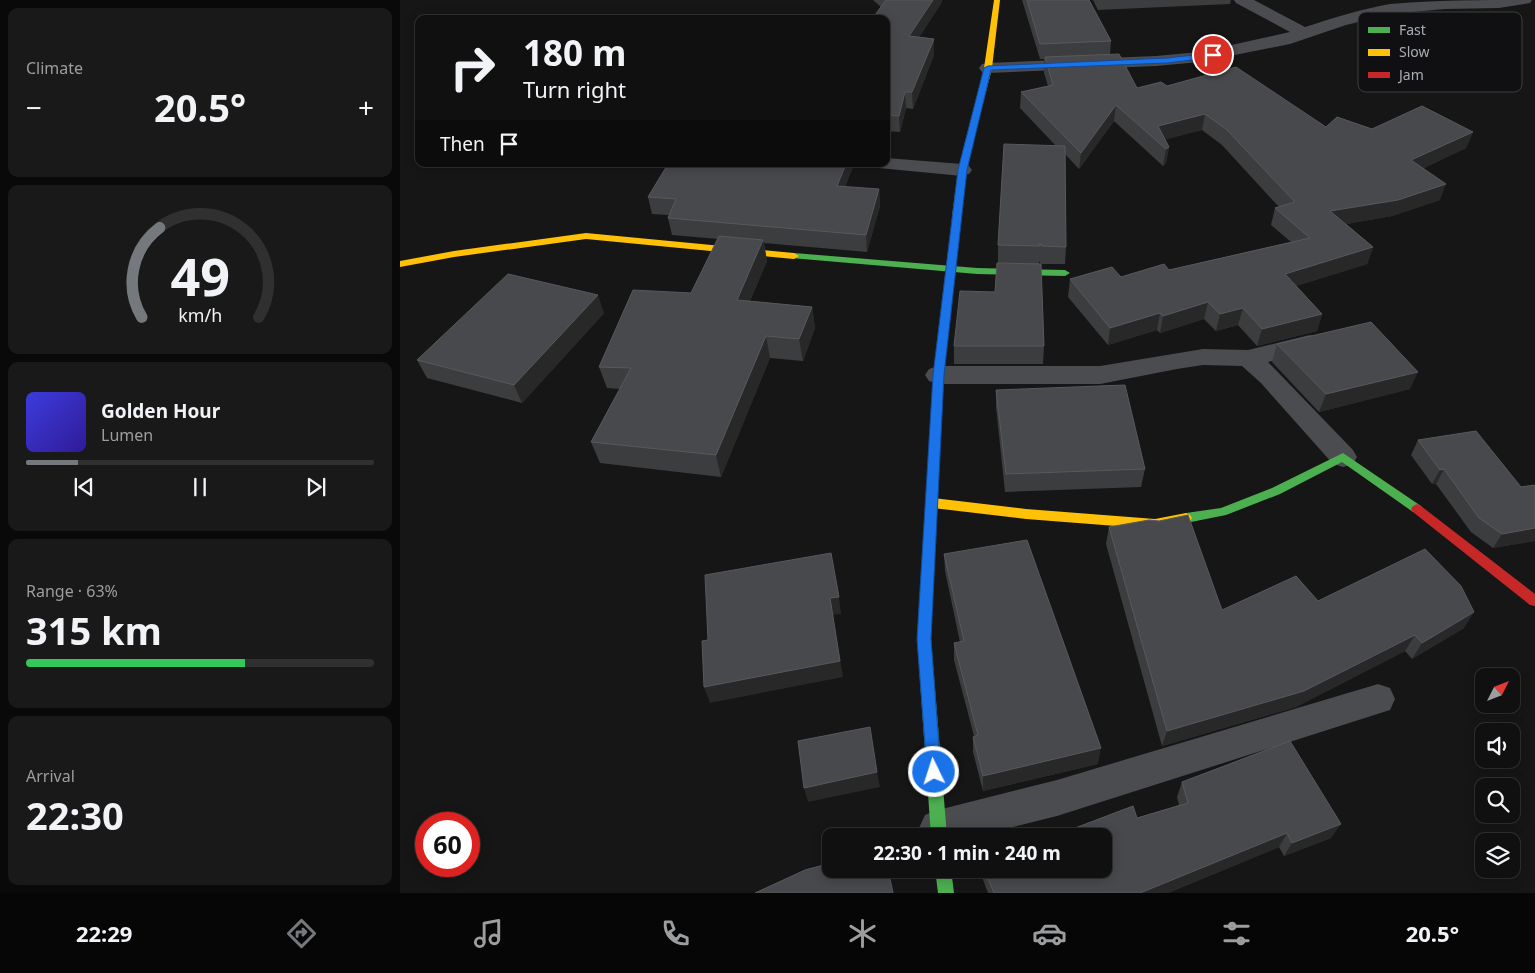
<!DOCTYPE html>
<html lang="en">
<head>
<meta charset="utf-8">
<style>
	:root { --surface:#101010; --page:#191919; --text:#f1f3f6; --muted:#9c9d9f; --line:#303030; --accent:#75797e }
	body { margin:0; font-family:"Noto Sans",sans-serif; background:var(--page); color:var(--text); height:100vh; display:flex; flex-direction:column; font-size:19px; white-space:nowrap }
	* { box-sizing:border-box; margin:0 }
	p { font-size:16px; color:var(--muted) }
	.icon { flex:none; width:28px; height:28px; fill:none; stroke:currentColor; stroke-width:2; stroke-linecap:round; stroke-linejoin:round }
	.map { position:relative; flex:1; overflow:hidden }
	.drawer { display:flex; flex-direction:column; gap:8px; padding:8px; background:#090909; width:400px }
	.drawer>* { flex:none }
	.hud { position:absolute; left:15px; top:15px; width:475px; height:152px; border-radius:10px; box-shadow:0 2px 12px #0003,0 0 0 1px var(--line); background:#101010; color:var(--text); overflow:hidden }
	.needle { width:32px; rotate:48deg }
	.controls { position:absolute; left:1075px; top:668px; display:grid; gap:10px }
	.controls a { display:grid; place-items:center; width:45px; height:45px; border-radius:10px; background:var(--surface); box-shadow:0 2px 12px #0003,0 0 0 1px var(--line); font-size:25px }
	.speed { position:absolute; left:15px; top:812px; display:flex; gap:10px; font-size:25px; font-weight:700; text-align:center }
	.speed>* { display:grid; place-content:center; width:65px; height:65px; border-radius:50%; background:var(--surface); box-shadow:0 2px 12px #0003,0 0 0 1px var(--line); line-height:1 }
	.speed .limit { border:8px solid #d22; background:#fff; color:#111 }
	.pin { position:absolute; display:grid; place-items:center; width:42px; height:42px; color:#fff; margin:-21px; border:2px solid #fff; border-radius:50%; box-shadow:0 1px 5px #0007 }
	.me { position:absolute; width:55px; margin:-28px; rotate:356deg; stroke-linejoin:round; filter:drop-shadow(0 0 4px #0008) }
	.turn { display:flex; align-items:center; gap:18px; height:105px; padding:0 25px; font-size:22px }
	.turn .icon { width:65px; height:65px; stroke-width:2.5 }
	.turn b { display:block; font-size:35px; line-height:42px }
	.then { display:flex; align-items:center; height:48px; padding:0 25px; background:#0003; gap:10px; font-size:19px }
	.big { font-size:38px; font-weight:700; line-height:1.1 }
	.drawer .card { flex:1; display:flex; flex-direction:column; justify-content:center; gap:8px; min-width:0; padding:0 18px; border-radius:10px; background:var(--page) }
	.drawer .dial { align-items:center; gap:0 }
	.dial svg { height:130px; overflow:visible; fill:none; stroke:var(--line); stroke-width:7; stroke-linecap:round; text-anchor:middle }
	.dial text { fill:var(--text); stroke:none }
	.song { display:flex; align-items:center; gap:15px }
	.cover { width:60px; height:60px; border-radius:8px; background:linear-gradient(135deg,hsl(240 70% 55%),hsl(250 70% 35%)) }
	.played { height:5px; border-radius:2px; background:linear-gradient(90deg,var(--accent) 15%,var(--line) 15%) }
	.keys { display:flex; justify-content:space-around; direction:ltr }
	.heat { display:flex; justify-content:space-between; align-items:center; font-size:28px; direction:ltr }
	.charge { height:8px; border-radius:4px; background:linear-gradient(90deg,#34c759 63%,var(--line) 0) }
	.trip { position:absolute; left:422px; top:828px; width:290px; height:50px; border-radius:10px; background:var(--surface); box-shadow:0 2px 12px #0003,0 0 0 1px var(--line); font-weight:700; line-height:50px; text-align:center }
	.menu { display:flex; height:80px; justify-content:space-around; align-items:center; background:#060606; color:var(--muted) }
	.menu .icon { width:35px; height:35px }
	.menu .selected { color:var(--accent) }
	.menu b { font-size:22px; color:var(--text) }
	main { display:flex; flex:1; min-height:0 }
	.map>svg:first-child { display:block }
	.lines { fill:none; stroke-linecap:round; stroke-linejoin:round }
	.street { fill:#4a4c4f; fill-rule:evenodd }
	.fast { fill:#4caf50; fill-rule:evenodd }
	.slow { fill:#ffc107; fill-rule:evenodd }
	.jam { fill:#c62828; fill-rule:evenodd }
	.wall { fill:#3c3d3f }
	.shaded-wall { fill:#282829 }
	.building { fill:#48494c; stroke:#57595c }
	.route { fill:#1a73e8; stroke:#114b97 }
	.key { fill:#101012; stroke:#3e3f43; stroke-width:1 }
	.key-label { font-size:14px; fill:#a8aeb6 }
</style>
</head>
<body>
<main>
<section class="drawer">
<div class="card"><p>Climate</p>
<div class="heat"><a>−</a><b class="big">20.5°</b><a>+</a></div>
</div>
<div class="card dial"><svg viewBox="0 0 100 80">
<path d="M14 69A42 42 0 1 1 86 69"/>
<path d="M14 69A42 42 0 0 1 25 14" stroke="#75797e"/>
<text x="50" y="56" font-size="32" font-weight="700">49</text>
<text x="50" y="72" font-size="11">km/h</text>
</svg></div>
<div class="card">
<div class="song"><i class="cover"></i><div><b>Golden Hour</b><p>Lumen</p></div></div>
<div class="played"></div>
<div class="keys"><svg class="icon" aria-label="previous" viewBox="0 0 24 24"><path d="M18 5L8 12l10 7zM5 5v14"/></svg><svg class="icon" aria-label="pause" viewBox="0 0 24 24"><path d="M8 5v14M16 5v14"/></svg><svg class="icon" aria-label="next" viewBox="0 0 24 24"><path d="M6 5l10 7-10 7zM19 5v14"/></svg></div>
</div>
<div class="card"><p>Range · 63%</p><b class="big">315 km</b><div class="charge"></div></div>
<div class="card"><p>Arrival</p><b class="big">22:30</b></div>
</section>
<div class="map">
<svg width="1135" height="893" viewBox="0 0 1135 893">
	<rect width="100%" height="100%" fill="#161616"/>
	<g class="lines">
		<g class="street">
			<path d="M834,0H854L905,27C933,18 962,9 990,4C1036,0 1085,0 1132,0L1130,3L1099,8L1045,9L991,14L946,25L890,44L800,62L756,66L588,73L582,72L579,68L582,64L588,63L756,56L800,52L890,32L836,3Z"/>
			<path d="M486,158L562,164L569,166L572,170L569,174L562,176L479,168L476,164H486Z"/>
			<path d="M910,335L919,337L922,343L919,349L868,362L953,450L957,457L953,464L943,467L933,464L861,383L842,366L803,365L777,369L700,384H538L529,381L525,375L529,369L538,366H700L803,349L848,350Z"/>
			<path d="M978,684L990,688L995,699L990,710L657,816L577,836H523L519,828L525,815L538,810L657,780Z"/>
		</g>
		<g class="fast">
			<path d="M394,253L577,268L665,270L670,273L665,276L577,274L391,258V254Z"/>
			<path d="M536,413L541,417L531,639L547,836H531L517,639L531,417Z"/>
			<path d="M943,453L1021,506L1023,509L1021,512H1013L942,462L880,494L826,515L786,523L782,521L780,518L782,515L786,513L821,508L872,488Z"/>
			<path d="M535,869H551L554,893H538Z"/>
		</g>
		<g class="slow">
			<path d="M594,0H600L592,68L566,170L560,217L556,220L552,217L558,170L584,68Z"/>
			<path d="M186,233L394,253L399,256L394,259L186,239L54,257L0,267V261L54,251Z"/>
			<path d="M533,498L626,509L755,519L786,513L790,515L792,518L790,521L786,523L755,529L626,519L533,508L529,506L527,503L529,500Z"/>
		</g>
		<g class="jam">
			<path d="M556,214L560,217L543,375L541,417L536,421L531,417L533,375L552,217Z"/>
			<path d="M1017,504L1021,506L1135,594V606L1130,605L1013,512L1011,509L1013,506Z"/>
		</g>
	</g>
	<g class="wall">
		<path d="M473,0H542V2L519,37L534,39V55L513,109L506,108L500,132L486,131V19L481,7Z"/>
		<path d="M622,0H689L711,41L710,54L737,88L767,86L926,127L1073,132L1066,148L1024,168L1040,200L992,216L946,224L973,247L967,264L896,286L922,314L917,331L857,346L838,325L816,331L804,319L760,333L757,330L708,345L668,297L670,279L721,277L769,270L891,242L871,225L875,208L879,207L822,145L802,130L765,139L769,147L766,163L763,166L714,121L679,169L665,154L666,247L665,264H641L639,261V264L598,263V245L656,146L620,108L621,92L648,86L644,73V59H640Z"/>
		<path d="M693,0H831L830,4L698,10Z"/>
		<path d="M268,164H454L445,187L479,189L480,206L467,252L364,243L367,261L350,301L412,307L415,328L403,361L370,358L321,477L200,463L191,442L220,389L207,388L199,367L291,293L318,239L272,235L268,218L269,215L252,214L248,197Z"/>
		<path d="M204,313L122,403L27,378L17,360Z"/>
		<path d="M877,344L1010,389L919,412L872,362Z"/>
		<path d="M554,346H644L643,364H554Z"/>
		<path d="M596,390L745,469L741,487L605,492L596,407Z"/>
		<path d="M1018,440L1121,487L1135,486V541L1093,548L1071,532L1036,484H1032L1011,455Z"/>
		<path d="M709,527L822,610L918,601L1064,628L1012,659L1005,651L896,707L762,746L706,544Z"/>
		<path d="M544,554L698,764L583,791L573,752V737L574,736L554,660V643L560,642L545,571Z"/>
		<path d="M782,782L931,838L884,856L879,847L768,893H588L582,877V869H704L737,818L779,805L777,797Z"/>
	</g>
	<g class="shaded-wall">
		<path d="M533,0H542V2L510,52L509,36Z"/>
		<path d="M534,39V55L513,109L512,92Z"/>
		<path d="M505,92L506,108L500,132L499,116Z"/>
		<path d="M716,105L714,121L679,169L681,153Z"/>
		<path d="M805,114L802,130L757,142L758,126Z"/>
		<path d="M1073,132L1066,148L1005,177L1011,160Z"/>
		<path d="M769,147L766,163L763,166L766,149Z"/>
		<path d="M446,164H454L439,203L437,186Z"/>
		<path d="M1046,184L1040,200L992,216L925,228L930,211Z"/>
		<path d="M479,189L480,206L467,252L466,235Z"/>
		<path d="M363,240L367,261L341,321L337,300Z"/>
		<path d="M973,247L967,264L880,291L885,274Z"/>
		<path d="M198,295L204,313L122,403L114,385Z"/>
		<path d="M808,302L804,319L760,333L763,316Z"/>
		<path d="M412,307L415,328L403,361L399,339Z"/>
		<path d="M843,308L838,325L816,331L820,314Z"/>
		<path d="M760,313L757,330L708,345L710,328Z"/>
		<path d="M922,314L917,331L857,346L862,329Z"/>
		<path d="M366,336L370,358L321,477L316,455Z"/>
		<path d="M1018,372L1010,389L919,412L926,394Z"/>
		<path d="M1044,469L1036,484H1032L1040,470Z"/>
		<path d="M1135,528V541L1093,548L1102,534Z"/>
		<path d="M439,597L441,614L433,615L443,677L310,703L304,687L430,598Z"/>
		<path d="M1074,612L1064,628L1012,659L1022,643Z"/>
		<path d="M1015,635L1005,651L896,707L762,746L767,731Z"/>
		<path d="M701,748L698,764L583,791V776Z"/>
		<path d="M477,772L480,787L408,802L404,788Z"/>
		<path d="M941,824L931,838L884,856L892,843Z"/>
		<path d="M887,833L879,847L768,893H740Z"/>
	</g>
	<g class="building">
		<path d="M486,0H533L509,36L534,39L512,92H505L499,116L486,115V19H472Z"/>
		<path d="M627,0H689L711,41L640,44Z"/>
		<path d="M719,54L737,88L761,82L767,86L836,67L926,127L937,117L972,129L1022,106L1073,132L1011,160L1046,184L998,200L930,211L973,247L885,274L922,314L862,329L843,308L820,314L808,302L763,316L760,313L710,328L670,279L712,267L721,277L764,264L769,270L910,238L875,208L895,202L826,129L805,114L758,126L769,147L766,149L716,105L681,153L621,92L653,85L645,57Z"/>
		<path d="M604,144L665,146L666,247L642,246L640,243V246L598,245Z"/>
		<path d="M268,164H446L437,186L479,189L466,235L268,218L276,199L248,197Z"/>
		<path d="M319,236L363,240L337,300L412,307L399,339L366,336L316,455L191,442L231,368L199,367L233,290L291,293Z"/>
		<path d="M597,263L641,264L644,346H554L560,291L595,292Z"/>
		<path d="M108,274L198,295L114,385L17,360Z"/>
		<path d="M971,322L1018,372L926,394L877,344Z"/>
		<path d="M725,385L745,469L606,474L596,390Z"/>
		<path d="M1076,431L1121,487L1134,485L1135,486V528L1102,534L1079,518L1044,469L1040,470L1018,440Z"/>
		<path d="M788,515L822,610L896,576L918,601L1025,549L1061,586L1074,612L1022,643L1015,635L904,691L767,731L709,527L749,520L759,521Z"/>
		<path d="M627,540L701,748L583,776L573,737L578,735L554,643L564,641L544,554Z"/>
		<path d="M431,553L439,597L430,598L440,661L304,687L302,641L308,640L305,575Z"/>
		<path d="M470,727L477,772L404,788L398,741Z"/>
		<path d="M890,741L941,824L892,843L887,833L740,893H594L584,869H704V836H654L733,806L737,818L788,803L782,782Z"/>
		<path d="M431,863V869H488L493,893H355L405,870Z"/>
	</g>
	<path class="route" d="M813,53L816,54V57L767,63L591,70L567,170L544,375L531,639L541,772L539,777L534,779L529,777L527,772L517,639L533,375L558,170L584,68L588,66L767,58Z"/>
	<rect x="958" y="12" width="164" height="80" rx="8" class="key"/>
	<rect x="968" y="27" width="22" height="6" fill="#4caf50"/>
	<rect x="968" y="49" width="22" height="7" fill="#ffc107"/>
	<rect x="968" y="72" width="22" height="6" fill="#c62828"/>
	<g class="key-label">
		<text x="999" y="35">Fast</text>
		<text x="999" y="57">Slow</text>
		<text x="999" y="80">Jam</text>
	</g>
</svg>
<div class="controls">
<a><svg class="needle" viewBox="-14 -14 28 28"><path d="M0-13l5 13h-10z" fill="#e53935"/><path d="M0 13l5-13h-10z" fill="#9c9d9f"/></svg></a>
<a><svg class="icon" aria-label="sound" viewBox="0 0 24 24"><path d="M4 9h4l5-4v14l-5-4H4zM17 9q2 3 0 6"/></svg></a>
<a><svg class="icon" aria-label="search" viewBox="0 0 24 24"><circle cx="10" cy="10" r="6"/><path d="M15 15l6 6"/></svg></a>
<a><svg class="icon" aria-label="layers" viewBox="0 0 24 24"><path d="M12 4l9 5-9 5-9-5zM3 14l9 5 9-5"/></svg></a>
</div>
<div class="speed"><div class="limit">60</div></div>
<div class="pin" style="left:813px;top:55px;background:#d93025"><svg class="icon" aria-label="arrive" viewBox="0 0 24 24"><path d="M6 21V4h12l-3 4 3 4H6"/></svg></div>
<svg class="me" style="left:534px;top:772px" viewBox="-20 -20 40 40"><circle r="17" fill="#1a73e8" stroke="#fff" stroke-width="3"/><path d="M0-11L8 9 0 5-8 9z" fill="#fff"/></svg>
<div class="trip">22:30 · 1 min · 240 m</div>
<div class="hud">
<div class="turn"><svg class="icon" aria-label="right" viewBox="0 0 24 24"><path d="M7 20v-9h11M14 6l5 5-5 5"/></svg><div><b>180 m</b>Turn right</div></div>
<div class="then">Then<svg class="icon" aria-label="arrive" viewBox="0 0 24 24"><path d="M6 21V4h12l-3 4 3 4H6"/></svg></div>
</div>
</div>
</main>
<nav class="menu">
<b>22:29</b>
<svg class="icon selected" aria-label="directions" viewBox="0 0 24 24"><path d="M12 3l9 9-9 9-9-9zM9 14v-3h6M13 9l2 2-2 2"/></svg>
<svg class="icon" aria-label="music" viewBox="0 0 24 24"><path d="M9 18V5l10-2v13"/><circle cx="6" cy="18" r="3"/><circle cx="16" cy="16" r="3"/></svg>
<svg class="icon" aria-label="phone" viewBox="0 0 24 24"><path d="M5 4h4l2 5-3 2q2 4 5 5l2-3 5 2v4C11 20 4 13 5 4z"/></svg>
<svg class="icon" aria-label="climate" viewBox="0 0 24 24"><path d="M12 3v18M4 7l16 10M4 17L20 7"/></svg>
<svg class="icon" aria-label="car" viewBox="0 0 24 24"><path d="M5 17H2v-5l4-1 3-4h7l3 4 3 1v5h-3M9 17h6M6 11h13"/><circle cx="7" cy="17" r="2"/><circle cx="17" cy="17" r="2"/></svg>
<svg class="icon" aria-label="filters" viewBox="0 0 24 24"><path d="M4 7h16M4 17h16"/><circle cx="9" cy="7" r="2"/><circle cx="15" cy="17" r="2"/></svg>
<b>20.5°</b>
</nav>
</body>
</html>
